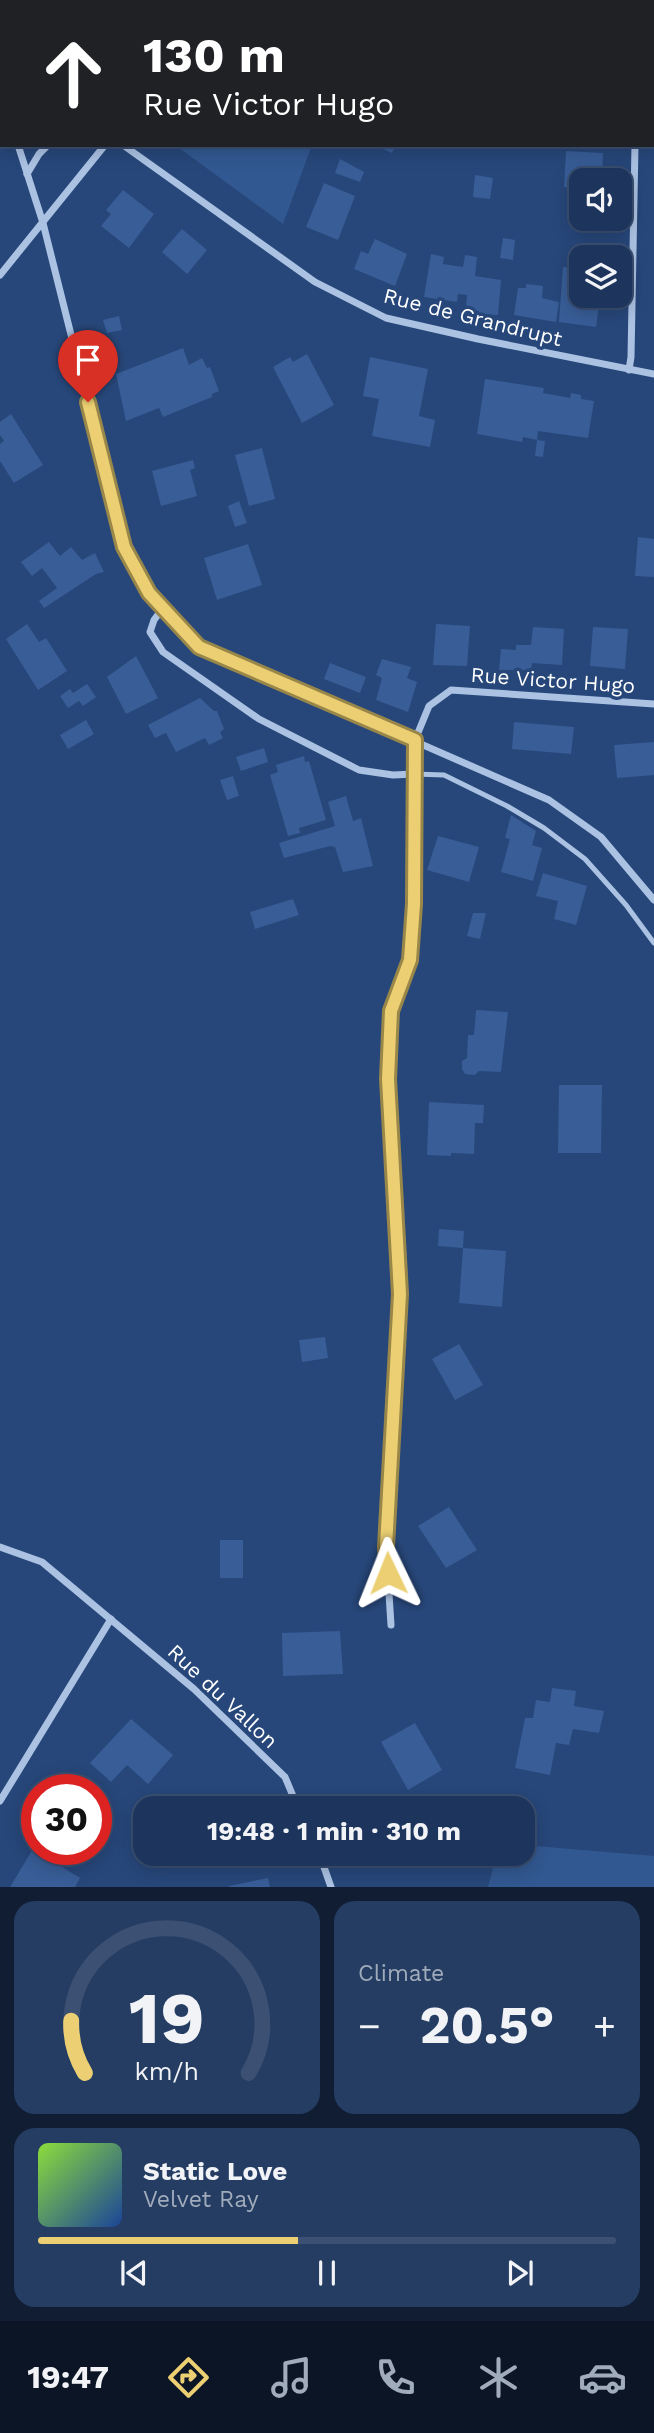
<!DOCTYPE html>
<html lang="en">
<head>
<meta charset="utf-8">
<style>
	:root { --surface:#1d355c; --page:#253d62; --text:#f1f3f6; --muted:#a0abbb; --line:#3b5072; --accent:#ebcf72 }
	body { margin:0; font-family:"Work Sans",sans-serif; background:var(--page); color:var(--text); height:100vh; display:flex; flex-direction:column; font-size:26px; white-space:nowrap }
	* { box-sizing:border-box; margin:0 }
	p { font-size:23px; color:var(--muted) }
	.icon { flex:none; width:38px; height:38px; fill:none; stroke:currentColor; stroke-width:2; stroke-linecap:round; stroke-linejoin:round }
	.map { position:relative; height:1887px; overflow:hidden }
	.details { display:flex; flex-direction:column; gap:14px; padding:14px; background:#101d33; flex:1 }
	.details>* { flex:none }
	.guide { position:absolute; left:0px; top:0px; width:654px; height:147px; box-shadow:0 4px 18px #0003,0 0 0 2px var(--line); background:#202124; color:#fff; overflow:hidden }
	.fabs { position:absolute; left:569px; top:168px; display:grid; gap:14px }
	.fabs a { display:grid; place-items:center; width:63px; height:63px; border-radius:14px; background:var(--surface); box-shadow:0 4px 18px #0003,0 0 0 2px var(--line); font-size:35px }
	.speed { position:absolute; left:21px; top:1774px; display:flex; gap:14px; font-size:35px; font-weight:700; text-align:center }
	.speed>* { display:grid; place-content:center; width:91px; height:91px; border-radius:50%; background:var(--surface); box-shadow:0 4px 18px #0003,0 0 0 2px var(--line); line-height:1 }
	.speed .limit { border:10px solid #d22; background:#fff; color:#111 }
	.pin { position:absolute; display:grid; place-items:center; width:60px; height:60px; color:#fff; margin:-72px -30px; border-radius:50% 50% 50% 0; rotate:-45deg; box-shadow:0 0 7px #0007 }
	.pin .icon { rotate:45deg }
	.me { position:absolute; width:77px; margin:-38px; rotate:358deg; stroke-linejoin:round; filter:drop-shadow(0 0 5px #0008) }
	.turn { display:flex; align-items:center; gap:24px; height:147px; padding:0 28px; font-size:32px }
	.turn .icon { width:91px; height:91px; stroke-width:2.5 }
	.turn b { display:block; font-size:49px; line-height:60px }
	.big { font-size:52px; font-weight:700; line-height:1.1 }
	.details .widget { flex:1; display:flex; flex-direction:column; justify-content:center; gap:10px; min-width:0; padding:0 24px; border-radius:21px; background:var(--page) }
	.details .dial { align-items:center; gap:0 }
	.dial svg { height:182px; overflow:visible; fill:none; stroke:var(--line); stroke-width:7; stroke-linecap:round; text-anchor:middle }
	.dial text { fill:var(--text); stroke:none }
	.song { display:flex; align-items:center; gap:21px }
	.cover { width:84px; height:84px; border-radius:10px; background:linear-gradient(135deg,hsl(90 70% 55%),hsl(220 70% 35%)) }
	.played { height:7px; border-radius:4px; background:linear-gradient(90deg,var(--accent) 45%,var(--line) 45%) }
	.keys { display:flex; justify-content:space-around; direction:ltr }
	.heat { display:flex; justify-content:space-between; align-items:center; font-size:38px; direction:ltr }
	.details .tiles { flex:1; display:grid; gap:14px; grid-template-columns:1fr 1fr }
	.widget:last-child { grid-column:span 2 }
	.trip { position:absolute; left:133px; top:1796px; width:402px; height:70px; border-radius:21px; background:var(--surface); box-shadow:0 4px 18px #0003,0 0 0 2px var(--line); font-weight:700; line-height:70px; text-align:center }
	.dock { display:flex; height:112px; justify-content:space-around; align-items:center; background:#0c1525; color:var(--muted) }
	.dock .icon { width:49px; height:49px }
	.dock .active { color:var(--accent) }
	.dock b { font-size:32px; color:var(--text) }
	.map>svg:first-child { display:block }
	.green { fill:#325891 }
	.building { fill:#385d97 }
	.lines { fill:none; stroke-linecap:round; stroke-linejoin:round }
	.lane { stroke:#abc2e3; stroke-width:5 }
	.street { stroke:#abc2e3; stroke-width:7 }
	.route-casing { stroke:#99874a; stroke-width:18 }
	.route { stroke:#ebcf72; stroke-width:12 }
	.labels { text-anchor:middle; dominant-baseline:central; stroke-width:7; stroke-linejoin:round; paint-order:stroke }
	.street-label { font-size:21px; fill:#fff; stroke:#27477a }
</style>
</head>
<body>
<div class="map">
<svg width="654" height="1887" viewBox="0 0 654 1887">
	<rect width="100%" height="100%" fill="#27477a"/>
	<g class="green">
		<path d="M51,0H391L51,2Z"/>
		<path d="M175,145H312L283,224Z"/>
		<path d="M523,1845L654,1856V1887H488L497,1853H523Z"/>
	</g>
	<g class="building">
		<path d="M375,145H396L392,153Z"/>
		<path d="M566,151L603,153L602,180H581V193L577,192V188L564,187Z"/>
		<path d="M340,159L364,172L360,182L335,173Z"/>
		<path d="M475,175L493,178L490,199L473,197Z"/>
		<path d="M324,183L355,196L338,240L306,227Z"/>
		<path d="M123,190L154,214L129,248L101,226L111,214L106,210Z"/>
		<path d="M182,229L207,250L187,274L162,252Z"/>
		<path d="M503,238L515,240L513,260L500,258Z"/>
		<path d="M375,239L407,254L395,286L354,269L361,251L368,254Z"/>
		<path d="M431,254L444,257L443,264L463,267L465,255L477,257L475,276L501,280L498,315L479,314V311L466,309L467,295L458,294L457,302L424,297Z"/>
		<path d="M563,267L576,268L573,289L581,290V296H600L596,327L559,322Z"/>
		<path d="M526,284L543,286L542,298L559,302L556,322L514,315L518,288H526Z"/>
		<path d="M119,316L122,330L107,333L103,320Z"/>
		<path d="M183,348L189,365L202,358L207,368L210,367L219,391L212,394V397L163,417L159,408L126,421L116,374Z"/>
		<path d="M307,354L334,405L302,423L273,367L290,357L293,362Z"/>
		<path d="M370,357L428,369L419,416L435,420L430,447L372,436L379,399L363,396Z"/>
		<path d="M485,379L544,388L543,393L570,398L571,393L581,395V399L594,401L588,438L538,431L537,440L523,437L522,442L477,434Z"/>
		<path d="M11,414L43,465L14,483L0,461V444L4,441L0,435V422Z"/>
		<path d="M537,440L545,441L543,457L535,456Z"/>
		<path d="M262,448L275,499L249,506L235,455Z"/>
		<path d="M193,460L195,468L190,470L197,496L161,506L152,471Z"/>
		<path d="M239,501L247,523L235,527L228,506Z"/>
		<path d="M638,537L654,539V577L635,576Z"/>
		<path d="M49,542L60,556L71,547L82,560L95,553L104,572L96,574L44,608L39,601L57,588L42,568L32,576L21,562Z"/>
		<path d="M248,544L262,585L217,600L204,558Z"/>
		<path d="M27,624L39,642L46,638L67,671L38,690L6,639Z"/>
		<path d="M436,624L470,626L467,666L433,665Z"/>
		<path d="M533,627L564,629L562,665L532,663L531,670H499L501,649L516,650V645H531Z"/>
		<path d="M593,627L628,629L625,669L590,666Z"/>
		<path d="M136,656L158,698L126,714L107,677Z"/>
		<path d="M382,659L411,667L407,678L417,682L408,712L376,700L382,678L376,675Z"/>
		<path d="M330,663L366,677L360,693L324,679Z"/>
		<path d="M87,684L96,697L83,706L79,701L68,708L60,696L70,689L73,693Z"/>
		<path d="M200,698L214,711H217L224,729L220,732L223,738L209,745L205,738L176,752L166,733L155,738L148,725Z"/>
		<path d="M86,720L94,734L68,749L60,735Z"/>
		<path d="M514,722L574,727L571,754L512,749Z"/>
		<path d="M654,742V775L617,778L614,745Z"/>
		<path d="M264,748L268,762L241,771L236,757Z"/>
		<path d="M304,756L305,762L309,761L326,820L299,828L300,833L288,836L270,775L278,772L276,765Z"/>
		<path d="M233,776L239,796L227,800L220,780Z"/>
		<path d="M346,796L353,821L361,818L373,866L343,872L335,847L330,846L284,858L279,843L335,826L328,802Z"/>
		<path d="M511,815L536,831L532,845L542,848L533,881L501,872L510,839L505,838Z"/>
		<path d="M438,836L479,847L469,882L427,870Z"/>
		<path d="M543,873L587,886L576,925L554,919L558,901L536,896Z"/>
		<path d="M293,899L299,915L255,929L250,912Z"/>
		<path d="M473,913H486L480,939L467,936Z"/>
		<path d="M476,1010L508,1012L501,1072L479,1071L475,1075L465,1074L462,1069V1061L467,1058L468,1035H474Z"/>
		<path d="M559,1085H602L601,1153H558Z"/>
		<path d="M429,1102L484,1105L483,1123H475L474,1154L451,1153V1156L427,1155Z"/>
		<path d="M439,1229L464,1231L463,1248L438,1246Z"/>
		<path d="M463,1248L506,1251L502,1307L459,1303Z"/>
		<path d="M325,1337L328,1358L302,1362L299,1340Z"/>
		<path d="M459,1344L483,1385L455,1400L432,1359Z"/>
		<path d="M449,1507L477,1550L446,1568L418,1526Z"/>
		<rect x="220" y="1540" width="23" height="38"/>
		<path d="M340,1631L343,1674L283,1676L282,1633Z"/>
		<path d="M552,1688L576,1691L574,1706L604,1711L599,1733L573,1729L569,1745L556,1743L550,1775L515,1768L525,1718H533L536,1700L550,1702Z"/>
		<path d="M131,1719L173,1755L148,1784L127,1765L111,1782L90,1763Z"/>
		<path d="M415,1723L442,1770L408,1790L381,1742Z"/>
		<path d="M33,1849L80,1878L75,1887H10Z"/>
		<path d="M268,1878L270,1887H229V1886Z"/>
	</g>
	<g class="lines">
		<path class="lane" d="M414,774L444,775L507,806L544,828L585,859L626,905L654,943"/>
		<g class="street">
			<path d="M638,2V0"/>
			<path d="M0,55L2,57"/>
			<path d="M0,75L2,87"/>
			<path d="M18,145L43,223L124,546L149,593L199,647L549,800L601,837L654,900"/>
			<path d="M123,145L315,282L386,318L478,339L654,374"/>
			<path d="M27,174L39,154L48,145"/>
			<path d="M0,275L105,145"/>
			<path d="M629,370L631,357L635,145"/>
			<path d="M163,608L154,620L150,632L163,652L259,719L359,770L393,775L414,774"/>
			<path d="M0,1547L42,1562L194,1689L285,1777L298,1808"/>
			<path d="M391,1625L386,1547L400,1294L388,1079L392,1011L410,960L414,904L415,740L429,706L451,690L654,704"/>
			<path d="M0,1801L111,1619"/>
			<path d="M319,1853L331,1887"/>
		</g>
	</g>
	<g class="lines">
		<g class="route-casing">
			<path id="route" d="M88,402L124,547L149,593L199,647L415,740L414,904L410,960L391,1011L388,1079L400,1294L386,1547L388,1573"/>
		</g>
		<use href="#route" class="route"/>
	</g>
	<g class="labels">
		<g class="street-label">
			<text transform="translate(473 317) rotate(14)">Rue de Grandrupt</text>
			<text transform="translate(553 680) rotate(4)">Rue Victor Hugo</text>
			<text transform="translate(223 1696) rotate(43)">Rue du Vallon</text>
		</g>
	</g>
</svg>
<div class="fabs">
<a><svg class="icon" aria-label="sound" viewBox="0 0 24 24"><path d="M4 9h4l5-4v14l-5-4H4zM17 9q2 3 0 6"/></svg></a>
<a><svg class="icon" aria-label="layers" viewBox="0 0 24 24"><path d="M12 4l9 5-9 5-9-5zM3 14l9 5 9-5"/></svg></a>
</div>
<div class="speed"><div class="limit">30</div></div>
<div class="pin" style="left:88px;top:402px;background:#d93025"><svg class="icon" aria-label="arrive" viewBox="0 0 24 24"><path d="M6 21V4h12l-3 4 3 4H6"/></svg></div>
<svg class="me" style="left:388px;top:1573px" viewBox="-20 -20 40 40"><path d="M0-17L14 15 0 8-14 15z" fill="#ebcf72" stroke="#fff" stroke-width="4"/></svg>
<div class="trip">19:48 · 1 min · 310 m</div>
<div class="guide">
<div class="turn"><svg class="icon" aria-label="ahead" viewBox="0 0 24 24"><path d="M12 20V5M6 11l6-6 6 6"/></svg><div><b>130 m</b>Rue Victor Hugo</div></div>
</div>
</div>
<section class="details">
<div class="tiles">
<div class="widget dial"><svg viewBox="0 0 100 80">
<path d="M14 69A42 42 0 1 1 86 69"/>
<path d="M14 69A42 42 0 0 1 8 46" stroke="#ebcf72"/>
<text x="50" y="56" font-size="32" font-weight="700">19</text>
<text x="50" y="72" font-size="11">km/h</text>
</svg></div>
<div class="widget"><p>Climate</p>
<div class="heat"><a>−</a><b class="big">20.5°</b><a>+</a></div>
</div>
<div class="widget">
<div class="song"><i class="cover"></i><div><b>Static Love</b><p>Velvet Ray</p></div></div>
<div class="played"></div>
<div class="keys"><svg class="icon" aria-label="previous" viewBox="0 0 24 24"><path d="M18 5L8 12l10 7zM5 5v14"/></svg><svg class="icon" aria-label="pause" viewBox="0 0 24 24"><path d="M8 5v14M16 5v14"/></svg><svg class="icon" aria-label="next" viewBox="0 0 24 24"><path d="M6 5l10 7-10 7zM19 5v14"/></svg></div>
</div>
</div>
</section>
<nav class="dock">
<b>19:47</b>
<svg class="icon active" aria-label="directions" viewBox="0 0 24 24"><path d="M12 3l9 9-9 9-9-9zM9 14v-3h6M13 9l2 2-2 2"/></svg>
<svg class="icon" aria-label="music" viewBox="0 0 24 24"><path d="M9 18V5l10-2v13"/><circle cx="6" cy="18" r="3"/><circle cx="16" cy="16" r="3"/></svg>
<svg class="icon" aria-label="phone" viewBox="0 0 24 24"><path d="M5 4h4l2 5-3 2q2 4 5 5l2-3 5 2v4C11 20 4 13 5 4z"/></svg>
<svg class="icon" aria-label="climate" viewBox="0 0 24 24"><path d="M12 3v18M4 7l16 10M4 17L20 7"/></svg>
<svg class="icon" aria-label="car" viewBox="0 0 24 24"><path d="M5 17H2v-5l4-1 3-4h7l3 4 3 1v5h-3M9 17h6M6 11h13"/><circle cx="7" cy="17" r="2"/><circle cx="17" cy="17" r="2"/></svg>
</nav>
</body>
</html>
